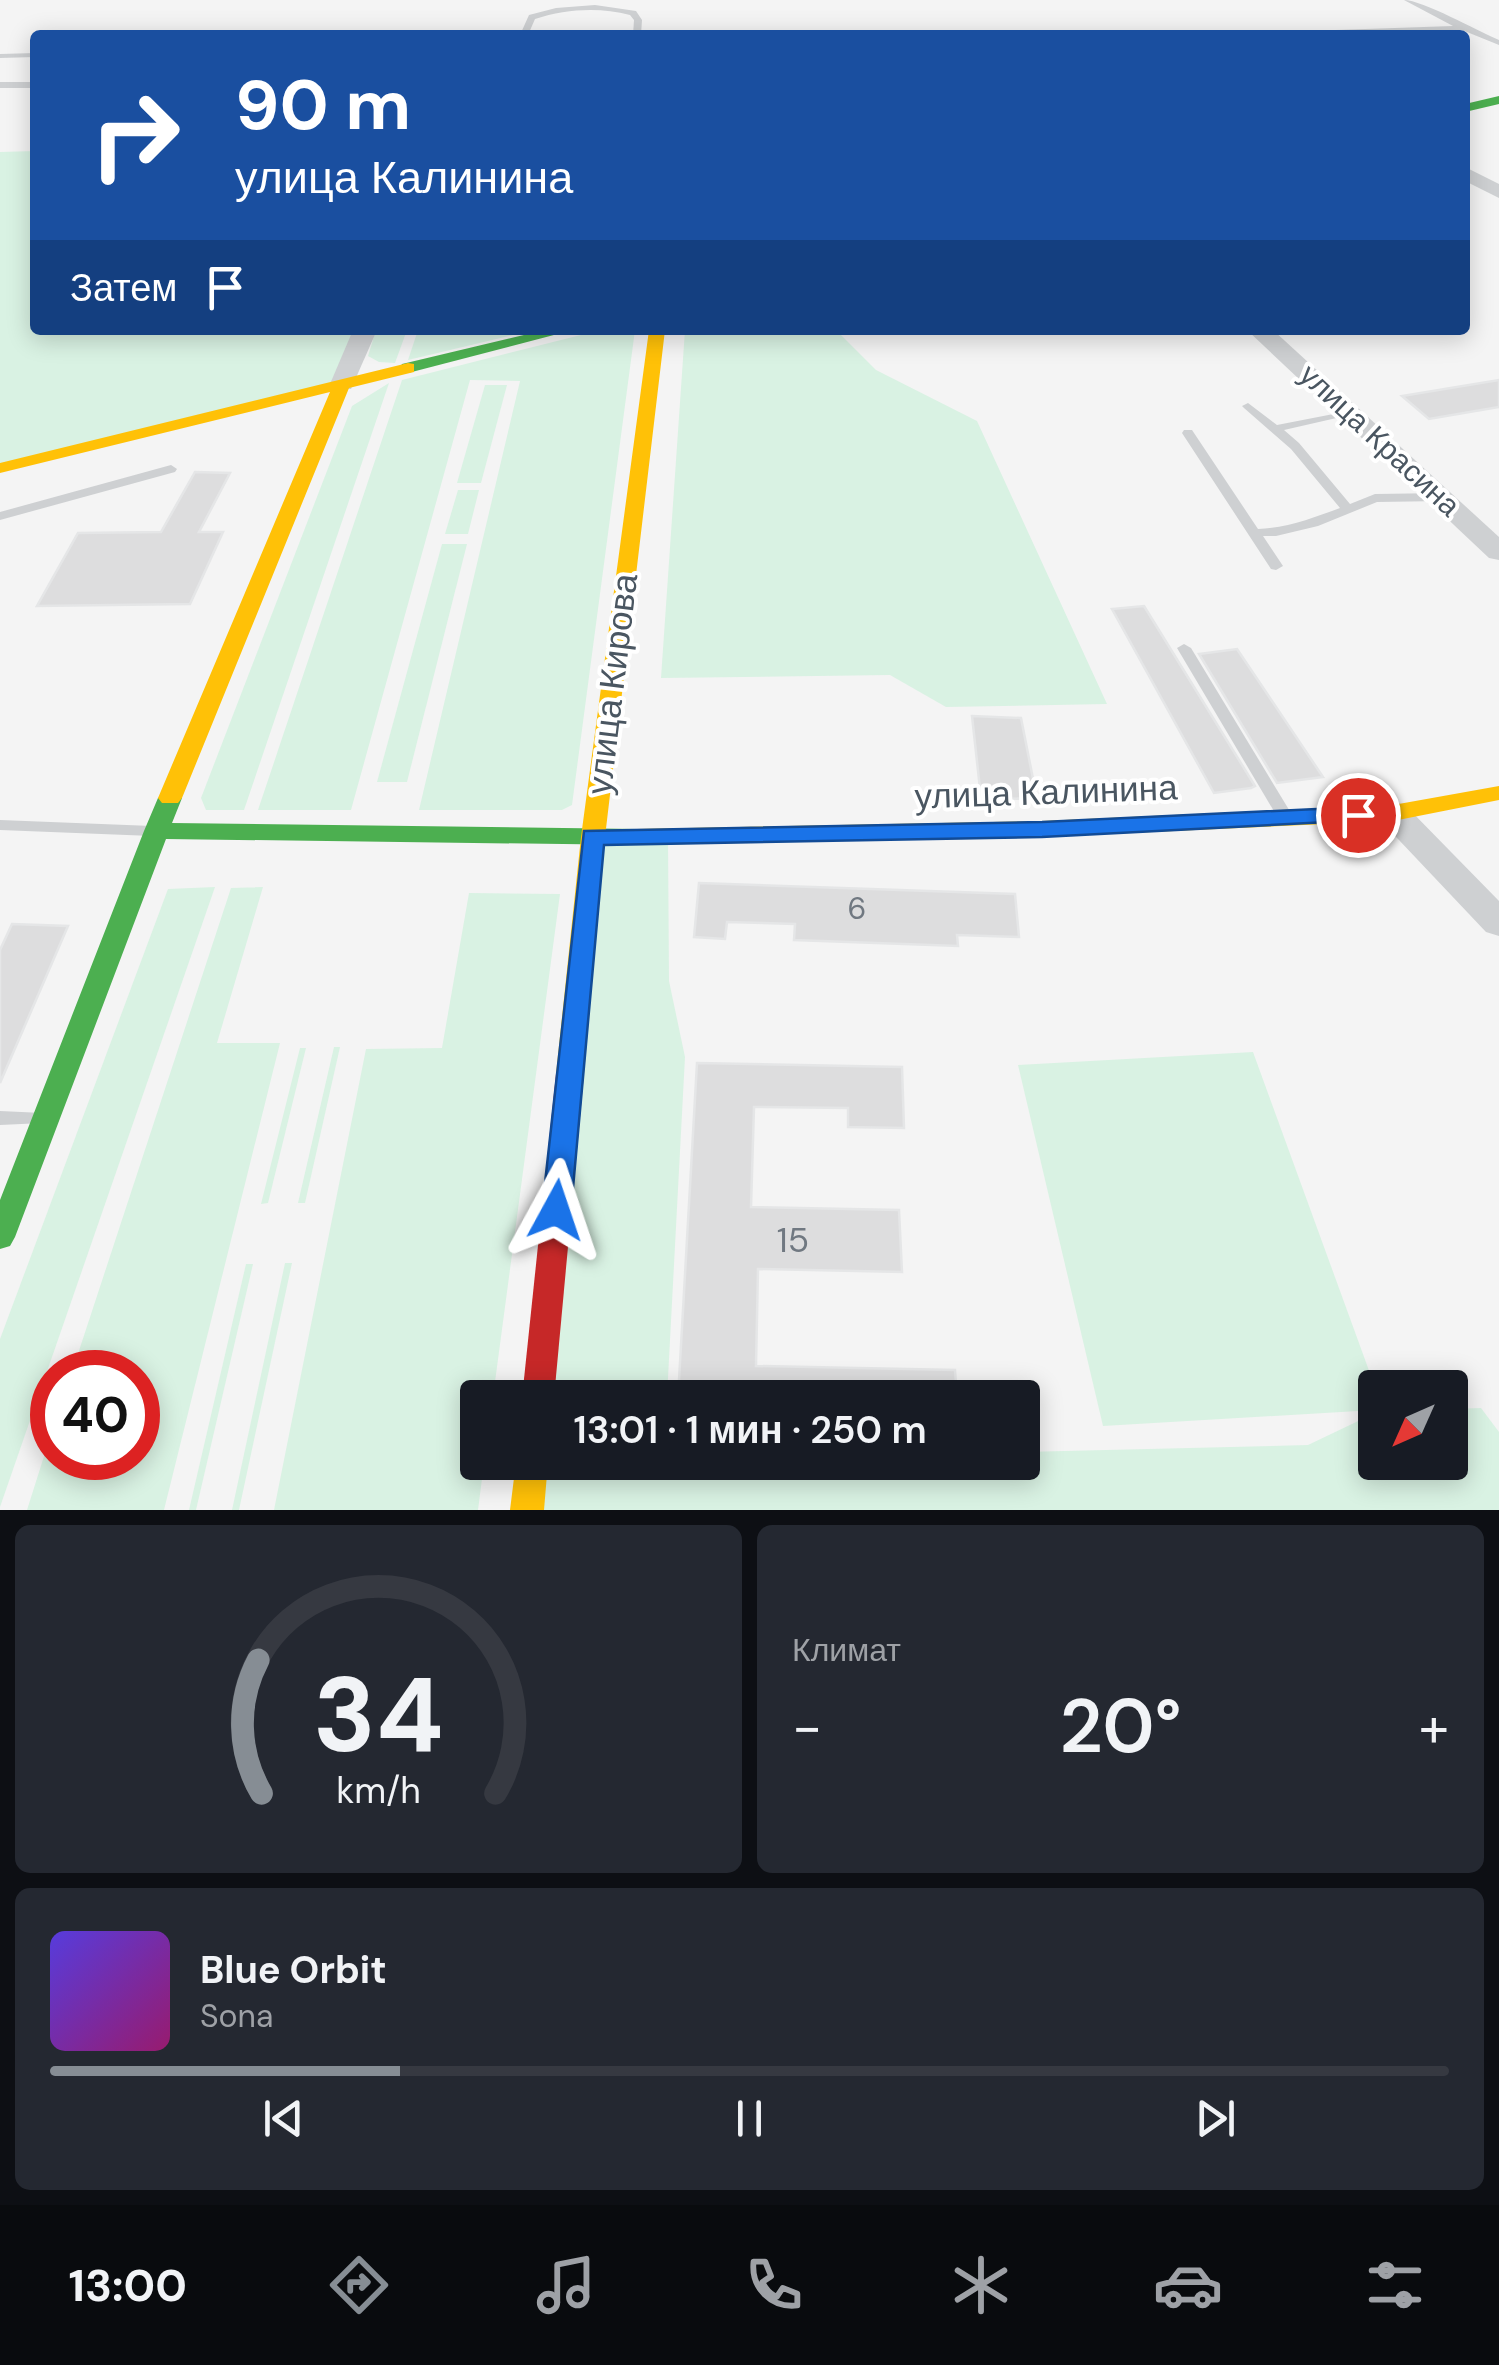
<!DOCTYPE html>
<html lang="ru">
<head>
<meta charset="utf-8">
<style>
	:root { --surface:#171b24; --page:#242831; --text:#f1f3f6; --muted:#9ea1a6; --line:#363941; --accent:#868d94 }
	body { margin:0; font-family:"DM Sans",sans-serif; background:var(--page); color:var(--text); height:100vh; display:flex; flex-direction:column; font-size:38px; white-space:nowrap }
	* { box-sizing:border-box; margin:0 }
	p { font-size:32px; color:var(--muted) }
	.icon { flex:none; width:55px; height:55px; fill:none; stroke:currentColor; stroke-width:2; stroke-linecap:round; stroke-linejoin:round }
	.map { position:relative; height:1510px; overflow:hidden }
	.sheet { display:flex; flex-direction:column; gap:15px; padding:15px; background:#0d0f14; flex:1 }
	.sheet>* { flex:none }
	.hud { position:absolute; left:30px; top:30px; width:1440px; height:305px; border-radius:10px; box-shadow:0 5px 25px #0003; background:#1a4fa0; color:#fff; overflow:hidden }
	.needle { width:65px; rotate:225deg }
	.fabs { position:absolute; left:1358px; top:1370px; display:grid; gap:20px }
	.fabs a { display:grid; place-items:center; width:110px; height:110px; border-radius:10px; background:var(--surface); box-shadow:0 5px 25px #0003; font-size:50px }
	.speed { position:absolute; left:30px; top:1350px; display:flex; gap:20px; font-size:50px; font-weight:700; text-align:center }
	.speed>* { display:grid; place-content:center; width:130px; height:130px; border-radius:50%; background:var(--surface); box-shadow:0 5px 25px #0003; line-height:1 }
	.speed .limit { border:15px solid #d22; background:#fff; color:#111 }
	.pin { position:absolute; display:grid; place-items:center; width:85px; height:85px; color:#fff; margin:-42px; border:5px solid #fff; border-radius:50%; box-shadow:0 2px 10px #0007 }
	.me { position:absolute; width:110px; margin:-55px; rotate:5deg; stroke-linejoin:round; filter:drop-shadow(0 0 8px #0008) }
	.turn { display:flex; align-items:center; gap:35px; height:210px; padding:0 40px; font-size:45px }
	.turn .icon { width:130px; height:130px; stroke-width:2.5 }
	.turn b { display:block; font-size:70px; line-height:85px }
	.then { display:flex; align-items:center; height:95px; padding:0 40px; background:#0003; gap:20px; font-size:38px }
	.big { font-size:75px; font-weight:600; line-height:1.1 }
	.sheet .tile { flex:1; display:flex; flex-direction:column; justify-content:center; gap:15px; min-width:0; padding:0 35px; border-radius:15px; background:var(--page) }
	.sheet .dial { align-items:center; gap:0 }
	.dial svg { height:260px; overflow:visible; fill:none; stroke:var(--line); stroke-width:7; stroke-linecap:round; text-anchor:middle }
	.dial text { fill:var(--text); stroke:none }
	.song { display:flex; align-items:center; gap:30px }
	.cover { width:120px; height:120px; border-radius:15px; background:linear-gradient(135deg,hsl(250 70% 55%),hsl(320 70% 35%)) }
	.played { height:10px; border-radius:5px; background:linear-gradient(90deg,var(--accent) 25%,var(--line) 25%) }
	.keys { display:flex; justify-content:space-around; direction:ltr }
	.heat { display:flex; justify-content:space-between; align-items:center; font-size:55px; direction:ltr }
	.sheet .tiles { flex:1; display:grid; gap:15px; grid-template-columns:1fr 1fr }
	.tile:last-child { grid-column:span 2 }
	.trip { position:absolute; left:460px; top:1380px; width:580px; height:100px; border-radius:10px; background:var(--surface); box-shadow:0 5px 25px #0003; font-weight:600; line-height:100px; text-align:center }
	.tabs { display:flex; height:160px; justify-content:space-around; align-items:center; background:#090b0e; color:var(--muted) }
	.tabs .icon { width:70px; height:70px }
	.tabs .current { color:var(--accent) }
	.tabs b { font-size:45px; color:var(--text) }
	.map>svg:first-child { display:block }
	.green { fill:#d9f2e3 }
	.building { fill:#ddddde; stroke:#e5e6e7; stroke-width:2.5 }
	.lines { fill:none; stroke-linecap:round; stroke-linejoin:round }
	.lane { fill:#ced0d2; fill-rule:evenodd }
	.street { fill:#ced0d2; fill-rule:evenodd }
	.fast { fill:#4caf50; fill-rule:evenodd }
	.slow { fill:#ffc107; fill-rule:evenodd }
	.jam { fill:#c62828; fill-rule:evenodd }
	.route { fill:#1a73e8; stroke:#114b97; stroke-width:2.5 }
	.labels { text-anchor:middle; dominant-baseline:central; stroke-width:8; stroke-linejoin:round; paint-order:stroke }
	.far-street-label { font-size:30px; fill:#4a5661; stroke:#fff }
	.number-label { font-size:30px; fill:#707881 }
	.street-label { font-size:35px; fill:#4a5661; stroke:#fff }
	.near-number-label { font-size:35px; fill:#707881 }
</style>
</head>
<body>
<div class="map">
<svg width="1499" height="1510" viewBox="0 0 1499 1510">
	<rect width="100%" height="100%" fill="#f4f4f4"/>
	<g class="green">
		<path d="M35,151V330H365L342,384L0,468V152Z"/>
		<path d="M376,330H407L395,363L379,362L368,356Z"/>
		<path d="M418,330H534L408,360Z"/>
		<path d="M601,330H635L572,805L562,810H419L520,381L470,380L351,810H258L402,380Z"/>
		<path d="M685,330H836L876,370L977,421L1107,704L946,707L890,675L661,678Z"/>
		<path d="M389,383L244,810H206L201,798L352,406Z"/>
		<path d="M485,385H507L481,483H457Z"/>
		<path d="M458,490H479L468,534H445Z"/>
		<path d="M442,544H467L407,782H377Z"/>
		<path d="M593,837H668L669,981L685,1057L667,1397L538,1398Z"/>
		<path d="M215,887L0,1507V1339L168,889Z"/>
		<path d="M263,887L217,1043H280L164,1510H27L52,1431V1458H138V1372H72L231,888Z"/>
		<path d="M469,893L560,894L493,1397L478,1398V1462L484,1463L478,1510H274L366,1049L442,1048Z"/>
		<path d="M334,1047H340L305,1203H298Z"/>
		<path d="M300,1048H306L268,1203L261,1204Z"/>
		<path d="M1253,1052L1375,1387V1410L1103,1426L1018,1065Z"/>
		<path d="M285,1263H292L239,1510H232Z"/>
		<path d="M246,1264H253L196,1510H189Z"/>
		<path d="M1481,1408L1499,1432V1510H527L532,1463L1022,1462L1023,1452L1308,1445L1375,1413V1462H1450V1409Z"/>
	</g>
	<g class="building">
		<path d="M1499,380V407L1429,419L1402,396Z"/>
		<path d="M195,472L230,473L199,532H223L190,604L37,606L78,533L161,532Z"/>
		<path d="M1144,606L1255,786L1251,788L1214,793L1112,609Z"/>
		<path d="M1237,649L1323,777L1277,783L1199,654Z"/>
		<path d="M972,716L1021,718L1037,799L981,798Z"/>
		<path d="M699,883L1015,894L1019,937L957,935L958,946L794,940L795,924L727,922L725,939L694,937Z"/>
		<path d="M12,924L68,926L0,1083V950Z"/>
		<path d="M697,1063L902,1067L904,1128L848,1127V1108L754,1107L751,1207L899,1210L902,1272L758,1269L756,1366L955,1370L957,1398H678Z"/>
	</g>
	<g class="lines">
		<g class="lane">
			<path d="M1404,0C1422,0 1478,31 1499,40V45L1462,30L1241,35L1245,33L1453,26Z"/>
			<path d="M595,5L636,11L642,20L641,35H633L634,20L630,15C599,7 566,9 535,19L528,35H520L529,15L556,8Z"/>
			<path d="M35,53V57L0,58V54Z"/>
			<rect x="0" y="82" width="35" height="6"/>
			<path d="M1248,403L1277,425L1354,410V414L1284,430L1299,443L1350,504L1375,494L1443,493L1449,497L1443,501L1377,502L1318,526L1276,536H1263L1283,566L1276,570L1271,569L1182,433L1184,430H1192L1258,529C1287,528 1313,518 1340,508L1291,449L1244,408L1242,406Z"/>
			<path d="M171,465L177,469L175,472L0,520V512Z"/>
			<path d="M1184,644L1191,648L1294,818L1292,822L1286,823L1278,818L1177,648Z"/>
			<path d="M0,820L152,826L160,831L152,836L0,830Z"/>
			<path d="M0,1111L43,1113L45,1118L43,1123L0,1125Z"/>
		</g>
		<g class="street">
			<path d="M1465,167L1499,184V198L1465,181Z"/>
			<path d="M353,330H377L351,389H333L330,384Z"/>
			<path d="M1247,330H1273L1499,537V560L1489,558Z"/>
			<path d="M1393,802L1405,805L1499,901V936L1486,932L1381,821L1376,813L1381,805Z"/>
		</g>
		<g class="fast">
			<path d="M1499,96V104L1465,112V104Z"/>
			<path d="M545,330H573L408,373L400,368L402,364Z"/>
			<path d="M170,791L182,798L172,823L637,829L649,837L637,845L166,839L15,1237L10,1246L0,1249V1200L144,831L158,798Z"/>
		</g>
		<g class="slow">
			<path d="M649,330H665L605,837L584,1074L580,1081L570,1084L560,1081L556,1074L581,837Z"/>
			<path d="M408,363L414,364V372L349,388L182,798L178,803H162L158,798L330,392L0,473V463Z"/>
			<path d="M1499,786V800L1393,821L1042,837L637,845L625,837L637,829L1042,821L1393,805Z"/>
			<path d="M516,1462H548L544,1510H510Z"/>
		</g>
		<path class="jam" d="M570,1064L580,1067L584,1074L554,1398H522L556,1074L560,1067Z"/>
	</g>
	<path class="route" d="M1358,807L1369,815L1366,820L1042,837L604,845L571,1210L567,1219L556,1223L546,1219L542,1210L584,831L1042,822Z"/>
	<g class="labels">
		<g class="far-street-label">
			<text transform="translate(1380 440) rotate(43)">улица Красина</text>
		</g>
		<g class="number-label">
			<text x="857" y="908">6</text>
		</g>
		<g class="street-label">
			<text transform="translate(612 684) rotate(-83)">улица Кирова</text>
			<text transform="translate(1046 792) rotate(-2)">улица Калинина</text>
		</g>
		<g class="near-number-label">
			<text x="793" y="1240">15</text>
		</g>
	</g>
</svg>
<div class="fabs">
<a><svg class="needle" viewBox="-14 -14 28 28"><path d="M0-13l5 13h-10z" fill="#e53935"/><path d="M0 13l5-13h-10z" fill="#9ea1a6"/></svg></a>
</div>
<div class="speed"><div class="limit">40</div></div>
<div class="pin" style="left:1358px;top:815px;background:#d93025"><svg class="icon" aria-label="arrive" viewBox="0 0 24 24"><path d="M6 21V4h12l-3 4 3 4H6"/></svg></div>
<svg class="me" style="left:556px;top:1210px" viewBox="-20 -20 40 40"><path d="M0-17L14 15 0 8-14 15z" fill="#1a73e8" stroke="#fff" stroke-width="4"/></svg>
<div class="trip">13:01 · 1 мин · 250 m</div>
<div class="hud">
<div class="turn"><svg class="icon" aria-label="right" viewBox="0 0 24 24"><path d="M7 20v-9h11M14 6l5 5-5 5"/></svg><div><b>90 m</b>улица Калинина</div></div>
<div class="then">Затем<svg class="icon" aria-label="arrive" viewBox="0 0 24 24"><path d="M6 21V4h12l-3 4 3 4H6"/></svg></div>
</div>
</div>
<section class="sheet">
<div class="tiles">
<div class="tile dial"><svg viewBox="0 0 100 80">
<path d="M14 69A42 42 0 1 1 86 69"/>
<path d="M14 69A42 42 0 0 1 13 28" stroke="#868d94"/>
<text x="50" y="56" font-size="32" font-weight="700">34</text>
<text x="50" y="72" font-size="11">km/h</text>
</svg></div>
<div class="tile"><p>Климат</p>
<div class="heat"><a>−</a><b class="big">20°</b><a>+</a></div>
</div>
<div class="tile">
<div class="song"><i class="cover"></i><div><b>Blue Orbit</b><p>Sona</p></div></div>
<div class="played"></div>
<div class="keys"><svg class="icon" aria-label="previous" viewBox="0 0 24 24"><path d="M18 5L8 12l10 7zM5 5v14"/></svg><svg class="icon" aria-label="pause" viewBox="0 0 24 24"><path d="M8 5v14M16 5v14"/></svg><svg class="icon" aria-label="next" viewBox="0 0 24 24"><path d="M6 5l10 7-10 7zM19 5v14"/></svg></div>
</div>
</div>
</section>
<nav class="tabs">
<b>13:00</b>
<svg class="icon current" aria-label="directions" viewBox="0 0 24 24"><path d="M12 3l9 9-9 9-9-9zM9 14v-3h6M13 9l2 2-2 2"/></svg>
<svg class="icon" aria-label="music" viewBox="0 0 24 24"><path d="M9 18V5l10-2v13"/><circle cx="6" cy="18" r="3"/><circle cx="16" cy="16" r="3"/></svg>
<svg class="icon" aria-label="phone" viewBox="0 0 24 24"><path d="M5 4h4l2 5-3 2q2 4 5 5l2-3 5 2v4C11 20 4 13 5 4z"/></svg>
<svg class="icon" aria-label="climate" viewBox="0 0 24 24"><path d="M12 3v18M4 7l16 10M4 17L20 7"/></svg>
<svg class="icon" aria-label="car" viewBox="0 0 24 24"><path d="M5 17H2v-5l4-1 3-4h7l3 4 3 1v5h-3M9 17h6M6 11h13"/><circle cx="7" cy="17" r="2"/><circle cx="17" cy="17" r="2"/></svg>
<svg class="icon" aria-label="filters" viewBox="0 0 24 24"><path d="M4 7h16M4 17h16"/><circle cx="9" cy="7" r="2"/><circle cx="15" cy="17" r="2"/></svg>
</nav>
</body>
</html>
